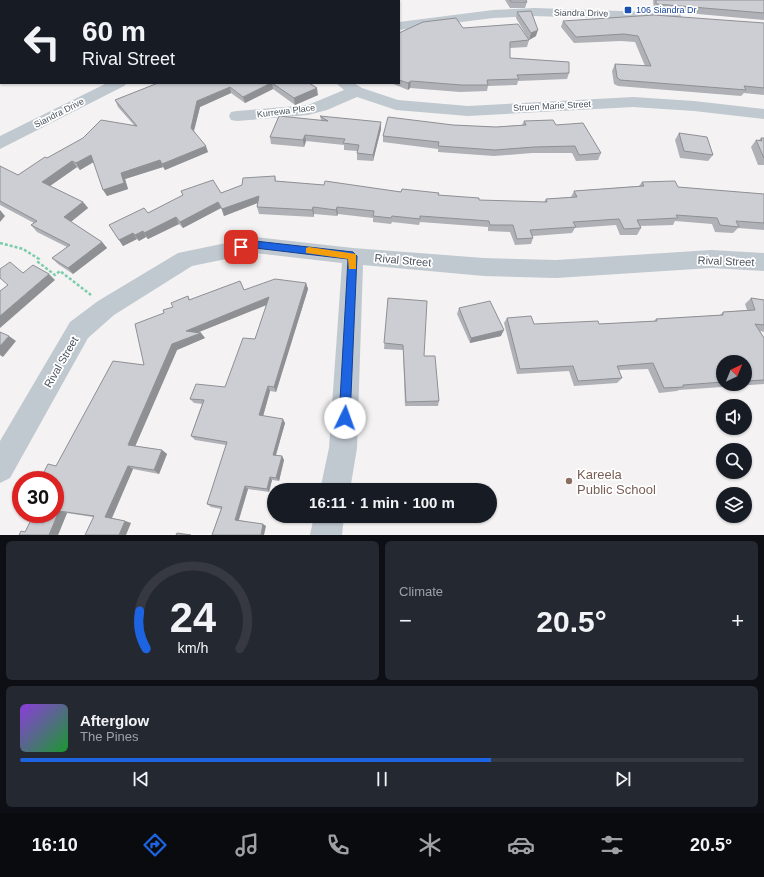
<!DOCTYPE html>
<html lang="en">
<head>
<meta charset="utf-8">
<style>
	:root { --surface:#171b24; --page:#242831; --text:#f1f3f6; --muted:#9ea1a6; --line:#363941; --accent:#1d64e2 }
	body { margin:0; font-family:Helvetica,sans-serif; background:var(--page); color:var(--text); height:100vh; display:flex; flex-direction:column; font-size:15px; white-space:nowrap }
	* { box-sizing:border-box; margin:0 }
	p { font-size:13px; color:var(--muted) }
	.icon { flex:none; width:22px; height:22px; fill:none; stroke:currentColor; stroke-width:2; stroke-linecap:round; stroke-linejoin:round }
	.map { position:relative; height:535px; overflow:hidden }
	.drawer { display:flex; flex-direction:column; gap:6px; padding:6px; background:#0d0f14; flex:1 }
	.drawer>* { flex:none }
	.guide { position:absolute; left:0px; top:0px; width:400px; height:84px; box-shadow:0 1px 3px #0004; background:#171b24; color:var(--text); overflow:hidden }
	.needle { width:26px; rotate:43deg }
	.controls { position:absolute; left:716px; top:355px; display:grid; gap:8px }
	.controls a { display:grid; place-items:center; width:36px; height:36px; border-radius:50%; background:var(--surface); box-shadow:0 1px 3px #0004; font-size:20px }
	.speed { position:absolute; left:12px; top:471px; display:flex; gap:8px; font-size:20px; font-weight:700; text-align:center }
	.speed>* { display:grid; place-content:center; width:52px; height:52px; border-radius:50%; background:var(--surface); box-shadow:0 1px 3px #0004; line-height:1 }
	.speed .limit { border:6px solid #d22; background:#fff; color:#111 }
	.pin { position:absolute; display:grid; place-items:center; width:34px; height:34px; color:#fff; margin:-17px; border-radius:8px; box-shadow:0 2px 6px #0006 }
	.me { position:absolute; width:44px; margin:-22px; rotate:3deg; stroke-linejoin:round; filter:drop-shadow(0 0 3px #0008) }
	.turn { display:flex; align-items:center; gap:14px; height:84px; padding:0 16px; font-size:18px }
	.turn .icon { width:52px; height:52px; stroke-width:2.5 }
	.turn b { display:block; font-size:28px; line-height:34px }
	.big { font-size:30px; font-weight:800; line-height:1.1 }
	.drawer .card { flex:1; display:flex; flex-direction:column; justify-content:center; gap:6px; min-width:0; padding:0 14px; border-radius:6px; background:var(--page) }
	.drawer .dial { align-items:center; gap:0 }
	.dial svg { height:104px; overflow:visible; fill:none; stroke:var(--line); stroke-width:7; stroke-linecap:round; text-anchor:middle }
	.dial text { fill:var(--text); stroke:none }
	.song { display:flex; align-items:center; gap:12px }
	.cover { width:48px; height:48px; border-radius:6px; background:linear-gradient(135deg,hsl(270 70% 55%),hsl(130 70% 35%)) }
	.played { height:4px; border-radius:2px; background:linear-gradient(90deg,var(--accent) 65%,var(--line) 65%) }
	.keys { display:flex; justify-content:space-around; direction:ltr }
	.heat { display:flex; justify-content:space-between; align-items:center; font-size:22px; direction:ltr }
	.drawer .tiles { flex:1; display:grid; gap:6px; grid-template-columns:1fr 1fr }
	.card:last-child { grid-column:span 2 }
	.trip { position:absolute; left:267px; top:483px; width:230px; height:40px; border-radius:20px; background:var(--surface); box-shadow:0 1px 3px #0004; font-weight:800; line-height:40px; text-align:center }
	.tabs { display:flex; height:64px; justify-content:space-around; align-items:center; background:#090b0e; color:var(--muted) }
	.tabs .icon { width:28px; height:28px }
	.tabs .selected { color:var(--accent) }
	.tabs b { font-size:18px; color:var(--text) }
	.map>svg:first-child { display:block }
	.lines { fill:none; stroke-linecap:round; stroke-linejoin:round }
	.stream { fill:#91d1eb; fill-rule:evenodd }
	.path { stroke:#7bcdab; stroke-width:2.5; stroke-dasharray:3 2; stroke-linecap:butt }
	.minor { fill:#c0c8d0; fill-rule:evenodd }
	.wall { fill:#afb1b6; fill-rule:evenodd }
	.shaded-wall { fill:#8f9094 }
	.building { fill:#ccced4; stroke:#8f9094 }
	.route { fill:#1d64e2; stroke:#134193 }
	.slow { fill:#f59e0b }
	.transit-dot { fill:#1a4fb4; stroke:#fff; stroke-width:1.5 }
	.education-dot { fill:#8d6e63; stroke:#fff; stroke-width:1.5 }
	.labels { text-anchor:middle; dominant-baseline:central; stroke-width:3.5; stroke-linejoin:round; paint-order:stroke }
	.far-transit-label { font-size:9px; fill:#164399; stroke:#fff; text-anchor:start }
	.far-street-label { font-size:9px; fill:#4a535f; stroke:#fff }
	.street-label { font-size:11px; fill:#4a535f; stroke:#fff }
	.near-education-label { font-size:13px; fill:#785e54; stroke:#fff; text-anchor:start }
</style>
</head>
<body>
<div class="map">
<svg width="764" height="535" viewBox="0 0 764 535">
	<rect width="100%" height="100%" fill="#f4f2f2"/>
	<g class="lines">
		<g class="stream">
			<path d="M180,0H186L184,1H179Z"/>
			<rect x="0" y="69" width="1" height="3"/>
		</g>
		<path class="path" d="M0,243L23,249L39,259L38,262L55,275L60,271L91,295"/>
		<g class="minor">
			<path d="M45,0H59L45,1Z"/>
			<path d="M535,8L675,13L680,14L682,17L680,20L675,21L535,16L493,18L399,30V22L493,10Z"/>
			<path d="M0,24H1L0,33Z"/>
			<path d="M107,83H127L124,86L0,149V136Z"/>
			<path d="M336,83H354L362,88L398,100L468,106L633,97L694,101L764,109V119L694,111L633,107L468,116L396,110L357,97L327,110L308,115L237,121L231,120L229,116L231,112L237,111L308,105L344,90Z"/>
			<path d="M255,237L353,248L484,258L556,260L711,250L764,253V271L711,268L556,278L484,276L363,265L357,448L350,490H320L329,448L342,263L255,253L192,266L114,315L88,338L10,478L0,483V441L70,322L98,301L178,253Z"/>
			<path d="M314,516H344L342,535H310Z"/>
		</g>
	</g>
	<g class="wall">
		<path d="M505,0H526L527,2L525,8H510Z"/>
		<path d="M653,0H764V20L654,10Z"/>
		<path d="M517,12L536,36L529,40L516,18Z"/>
		<path d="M563,21L764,23V95L744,93L741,96L618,86L614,84L612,71L615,64L645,66L635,42L621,41L574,43L561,27Z"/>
		<path d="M463,28L529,40L527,47L510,48V58L569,73L567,79L518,81L517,85L488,86L487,91L460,92L410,88L408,90L391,83H399V33Z"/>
		<path d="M158,83H309L318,95L295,105L273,89L245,103L231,93L200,107L194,131L208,152L165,170L163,167L125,179L128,189L107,196L94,162L80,170L77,167L50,186L83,202L88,208L71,222L102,242L107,248L73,274L58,264L52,258L67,247L37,232L31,225L34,223L0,205V166L18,175L47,158L134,125L118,107L115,100Z"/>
		<path d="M320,116L381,129L373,161L357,160V151L344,150V145L306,141L304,147L271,144L270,137L321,120Z"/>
		<path d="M524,121L556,125L601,153L598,160L576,161L572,153H532L494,156L438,152V149L383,142V136L453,125L496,127L522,125Z"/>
		<path d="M679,133L713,155L708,161L680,158L675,140Z"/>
		<path d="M761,138H764V165H758L751,147L756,140L758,141Z"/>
		<path d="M275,176L276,181L438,195L479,200L544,202L546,199L571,197L574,191L639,186L642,182L678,187L764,194V230L738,228L733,233L715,232L712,224L675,221L673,225L640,226L641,228L637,235H620L616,225L575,228L572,233L533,236V238L531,244L515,245L510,232L488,231V227L420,222L419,225L392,222L391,224L373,222V218L338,214L337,216L314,214V217L259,214L257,207L258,203L224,216L221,208L183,228L179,224L148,239L146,237L139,241L137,239L123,246L109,225L148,213L183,196L181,191L221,193Z"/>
		<path d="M306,283L308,289L276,392L270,391L263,416L285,423L276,455L282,456L284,460L279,481L272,480L269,492L248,489L239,520L266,526L212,535L221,509L211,507L207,504L226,445L195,440L191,436L202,404L194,403L190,399L225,387L255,339L267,305L199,332L201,333L205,338L177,350L135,446L162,450L167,454L159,474L133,469L112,518L125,521L131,523L67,513L58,535H19L55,514L56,466L144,365L164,313L188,296L190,300L244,290Z"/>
		<path d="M388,298L439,401L438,406H405L403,350L384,349Z"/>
		<path d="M751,298L764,300V332L760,331L764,338V384L679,390L677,391L659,393L648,369L619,370L622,378L617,383L574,386L569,371L517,374L504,323L507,318L534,324H599L654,321L656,319L720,315L723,312L747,310L745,304ZM723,362H745V384H723Z"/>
		<path d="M459,308L501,336L470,343L457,314Z"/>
	</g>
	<g class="shaded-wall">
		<path d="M12,0H24L22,1H13Z"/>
		<path d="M538,30L536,36L529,40L531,33Z"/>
		<path d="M411,81L410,88L408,90V83Z"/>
		<path d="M271,83H272L273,89L245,103L243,97Z"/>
		<path d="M230,87L231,93L200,107L193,134L191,128L197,101Z"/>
		<path d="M317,88L318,95L295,105L294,98Z"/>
		<path d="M381,122V129L373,161V155Z"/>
		<path d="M305,135L306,141L304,147L303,140Z"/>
		<path d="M206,146L208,152L165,170L162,164Z"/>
		<path d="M91,155L95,161L80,170L76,163Z"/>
		<path d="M160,160L163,167L125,179L128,189L107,196L103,190L121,173Z"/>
		<path d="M72,161L77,167L47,188L42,182Z"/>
		<path d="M259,196L260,202L224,216L222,209Z"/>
		<path d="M83,202L88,208L69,223L64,217Z"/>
		<path d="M218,202L221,208L183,228L180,222Z"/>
		<path d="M313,207L314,214V217L312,210Z"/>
		<path d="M337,207L338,214L337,216L336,210Z"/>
		<path d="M0,210L5,216L0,222Z"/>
		<path d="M176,217L179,224L148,239L144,233Z"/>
		<path d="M143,231L146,237L139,241L135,235Z"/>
		<path d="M133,233L137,239L123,246L119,240Z"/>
		<path d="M102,242L107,248L73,274L68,268Z"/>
		<path d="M49,274L55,280L0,328V316Z"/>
		<path d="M306,283L308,289L276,392L274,387Z"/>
		<path d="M269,297L271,303L189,336L186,331Z"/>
		<path d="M504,330L501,336L470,343L471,338Z"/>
		<path d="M201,333L205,338L177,350L134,449L128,445L172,344Z"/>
		<path d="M9,336L16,341L3,357L0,355V346Z"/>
		<path d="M268,386L270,391L262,420L259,415Z"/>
		<path d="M283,419L285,423L275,458L273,455Z"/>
		<path d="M162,450L167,454L159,474L154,470Z"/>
		<path d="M282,456L284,460L279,481L276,478Z"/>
		<path d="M128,466L133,469L111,520L105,517Z"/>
		<path d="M270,477L272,480L269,492L267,489Z"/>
		<path d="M245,486L248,489L238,522L235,520Z"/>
		<path d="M59,511L67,513L58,535H49Z"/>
		<path d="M125,521L131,523L126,535H119Z"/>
		<path d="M263,524L266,526L264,535H261Z"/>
	</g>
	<g class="building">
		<path d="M510,0H526L527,2H511Z"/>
		<path d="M656,0H764V13L656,4Z"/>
		<path d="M531,11L538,30L531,33L517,12Z"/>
		<path d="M654,15L764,23V88L744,86L746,90L620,80L617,77L615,64L651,66L638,36L624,34L576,37L563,21Z"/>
		<path d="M456,18L463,28L518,24L529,40L510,42V58L569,62V73L517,75L519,79L487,80L488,85H461L411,81L408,83L399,80V33L423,22Z"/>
		<path d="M158,83H271L243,97L230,87L197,101L191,128L206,146L162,164L160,160L121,173L124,183L103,190L91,155L76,163L72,161L42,182L83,202L64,217L102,242L68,268L52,258L70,245L31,225L37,221L0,201V166L18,175L45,157L47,158L83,138L101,120L137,126L115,100Z"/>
		<path d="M272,83H309L317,88L294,98Z"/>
		<path d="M279,116L328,121L320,116L381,122L373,155L357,153L359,145L343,143L345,139L305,135L303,140L270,137Z"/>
		<path d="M388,117L453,125L496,127L526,125L524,121L553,120L556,125L583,123L601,153L579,155L575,146L534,147L495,150L438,146L439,142L383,136Z"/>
		<path d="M679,133L707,137L713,155L684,151Z"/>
		<path d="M761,138H764V158L756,140L762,141Z"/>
		<path d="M275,176V181L324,185L325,181L401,192L402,189L439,193L438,195L479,198V200L547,202L546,199L577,197L574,191L644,186L642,182L675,181L678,187L764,194V223L736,221L739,227L720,225L717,218L676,215L678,218L637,220L641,228L624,229L619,219L573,222L576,227L530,230L533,238L517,239L513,225H490L489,221L420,216V219L392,216L391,218L373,216L374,211L337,207L336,210L313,207L312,210L257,207L259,196L222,209L218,202L180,222L176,217L144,233L143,231L135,235L133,233L119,240L109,225L144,208L148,213L183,195L181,191L213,180L221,193L242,185L243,178Z"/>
		<path d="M10,262L23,273L33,265L49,274L0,316V291L8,285L0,278V269Z"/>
		<path d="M275,279L306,283L274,387L268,386L259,415L283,419L273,455L282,456L276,478L270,477L267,489L245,486L235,520L263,524L261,535H212L222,507L207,504L227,442L191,436L204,400L190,399L196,384L225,387L243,338L255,339L269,297L186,331L201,333L172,344L128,445L162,450L154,470L128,466L105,517L125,521L119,535H85L94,516L59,511L49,535H19L21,531L25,532L34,514H55V480H40L48,464L56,466L113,361L144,365L135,324L164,313L163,310L173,307L171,303L188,296L189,300L240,281L244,290Z"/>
		<path d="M388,298L427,301L424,356H435L439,401L406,402L403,345L384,343Z"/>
		<path d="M751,298L764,300V325L755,324L764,338V380L745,381V362H723V382L683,385V387L664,388L653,363L617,366L622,378L578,381L573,366L520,369L507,318L531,316L534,324L598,321L599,324L657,321L656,319L723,315V312L755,310Z"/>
		<path d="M490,301L504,330L471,338L459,308Z"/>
		<path d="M0,332L9,336L0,346Z"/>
		<path d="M177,533L191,535H176Z"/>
	</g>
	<path class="route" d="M255,241L353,252L357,256L350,418L349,422L345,424L341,422L339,418L348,259L255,248L241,251L236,247L238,245Z"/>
	<path class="slow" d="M309,247L356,254V269H349L348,259L306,253V248Z"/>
	<rect class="transit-dot" x="624" y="6" width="8" height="8" rx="2"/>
	<circle class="education-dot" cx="569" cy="481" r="4"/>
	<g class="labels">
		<g class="far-transit-label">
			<text x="636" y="10">106 Siandra Dr</text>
		</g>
		<g class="far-street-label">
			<text transform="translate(581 13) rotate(1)">Siandra Drive</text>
			<text transform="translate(552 106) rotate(-3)">Struen Marie Street</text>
			<text transform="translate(286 111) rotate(-7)">Kurrewa Place</text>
			<text transform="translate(59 113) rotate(-27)">Siandra Drive</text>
		</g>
		<g class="street-label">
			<text transform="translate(403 260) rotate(5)">Rival Street</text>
			<text transform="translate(726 261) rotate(2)">Rival Street</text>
			<text transform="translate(61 362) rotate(-60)">Rival Street</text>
		</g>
		<g class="near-education-label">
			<text x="577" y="474">Kareela<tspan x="577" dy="15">Public School</tspan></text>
		</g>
	</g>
</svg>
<div class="controls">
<a><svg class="needle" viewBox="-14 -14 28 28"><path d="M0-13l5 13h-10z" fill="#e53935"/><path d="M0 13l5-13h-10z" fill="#9ea1a6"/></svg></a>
<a><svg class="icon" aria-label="sound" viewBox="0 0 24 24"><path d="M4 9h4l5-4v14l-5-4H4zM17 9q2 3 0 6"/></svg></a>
<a><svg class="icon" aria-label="search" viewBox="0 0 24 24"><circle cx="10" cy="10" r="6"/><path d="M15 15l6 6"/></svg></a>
<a><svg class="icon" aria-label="layers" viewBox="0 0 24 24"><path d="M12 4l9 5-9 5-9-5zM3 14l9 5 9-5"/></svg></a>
</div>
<div class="speed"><div class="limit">30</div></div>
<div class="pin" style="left:241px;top:247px;background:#d93025"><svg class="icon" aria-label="arrive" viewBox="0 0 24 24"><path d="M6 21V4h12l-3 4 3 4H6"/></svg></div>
<svg class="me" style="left:345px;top:418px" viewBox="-20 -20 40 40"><circle r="19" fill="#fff"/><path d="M0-13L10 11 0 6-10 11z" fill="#1d64e2"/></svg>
<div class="trip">16:11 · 1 min · 100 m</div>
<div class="guide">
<div class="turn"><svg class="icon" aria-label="left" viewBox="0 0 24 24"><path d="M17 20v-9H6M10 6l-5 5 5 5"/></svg><div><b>60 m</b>Rival Street</div></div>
</div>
</div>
<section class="drawer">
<div class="tiles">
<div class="card dial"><svg viewBox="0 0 100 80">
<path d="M14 69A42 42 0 1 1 86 69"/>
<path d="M14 69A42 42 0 0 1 9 40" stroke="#1d64e2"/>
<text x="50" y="56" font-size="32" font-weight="700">24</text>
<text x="50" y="72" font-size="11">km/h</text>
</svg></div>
<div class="card"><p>Climate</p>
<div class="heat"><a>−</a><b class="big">20.5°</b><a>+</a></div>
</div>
<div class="card">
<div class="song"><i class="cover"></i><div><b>Afterglow</b><p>The Pines</p></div></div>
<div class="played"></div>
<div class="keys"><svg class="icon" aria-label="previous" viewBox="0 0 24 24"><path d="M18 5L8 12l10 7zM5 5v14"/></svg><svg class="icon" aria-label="pause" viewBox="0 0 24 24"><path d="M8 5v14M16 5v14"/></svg><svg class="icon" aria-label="next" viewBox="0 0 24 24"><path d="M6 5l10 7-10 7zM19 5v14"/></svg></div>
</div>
</div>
</section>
<nav class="tabs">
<b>16:10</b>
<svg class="icon selected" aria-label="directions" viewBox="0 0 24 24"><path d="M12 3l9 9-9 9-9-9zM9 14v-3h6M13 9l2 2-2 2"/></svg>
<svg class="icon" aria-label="music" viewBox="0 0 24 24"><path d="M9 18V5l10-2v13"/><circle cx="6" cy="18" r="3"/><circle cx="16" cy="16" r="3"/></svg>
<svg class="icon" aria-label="phone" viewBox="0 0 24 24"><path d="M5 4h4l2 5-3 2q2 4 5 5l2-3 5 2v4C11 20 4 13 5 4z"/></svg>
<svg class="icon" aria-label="climate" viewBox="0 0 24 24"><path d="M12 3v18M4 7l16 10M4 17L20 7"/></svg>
<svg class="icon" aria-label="car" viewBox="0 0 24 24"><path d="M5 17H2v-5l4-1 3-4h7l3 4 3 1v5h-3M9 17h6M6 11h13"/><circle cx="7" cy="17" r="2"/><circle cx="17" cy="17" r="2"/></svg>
<svg class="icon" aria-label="filters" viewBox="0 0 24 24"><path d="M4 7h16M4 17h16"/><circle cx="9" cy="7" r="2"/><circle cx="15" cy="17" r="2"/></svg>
<b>20.5°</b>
</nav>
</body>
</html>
